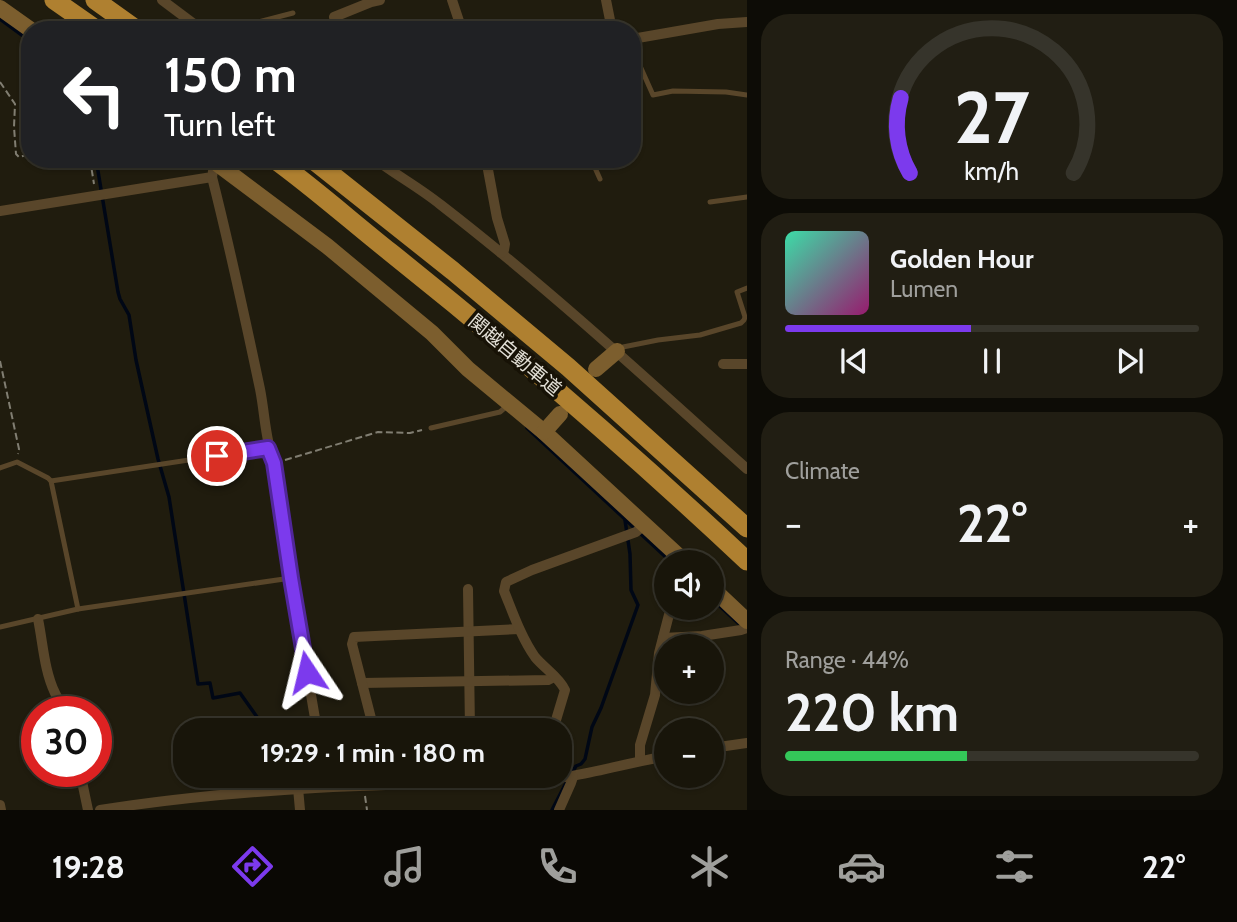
<!DOCTYPE html>
<html lang="en">
<head>
<meta charset="utf-8">
<style>
	:root { --surface:#18150a; --page:#211e13; --text:#f1f3f6; --muted:#9f9f9c; --line:#36342b; --accent:#7c3aed }
	body { margin:0; font-family:Cabin,"Noto Sans JP",sans-serif; background:var(--page); color:var(--text); height:100vh; display:flex; flex-direction:column; font-size:26px; white-space:nowrap }
	* { box-sizing:border-box; margin:0 }
	p { font-size:23px; color:var(--muted) }
	.icon { flex:none; width:38px; height:38px; fill:none; stroke:currentColor; stroke-width:2; stroke-linecap:round; stroke-linejoin:round }
	.map { position:relative; flex:1; overflow:hidden }
	.panel { display:flex; flex-direction:column; gap:14px; padding:14px; background:#0d0c06; width:490px }
	.panel>* { flex:none }
	.top-card { position:absolute; left:21px; top:21px; width:620px; height:147px; border-radius:28px; box-shadow:0 2px 5px #0004,0 0 0 2px var(--line); background:#202124; color:#fff; overflow:hidden }
	.tools { position:absolute; left:654px; top:550px; display:grid; gap:14px }
	.tools a { display:grid; place-items:center; width:70px; height:70px; border-radius:50%; background:var(--surface); box-shadow:0 2px 5px #0004,0 0 0 2px var(--line); font-size:35px }
	.speed { position:absolute; left:21px; top:696px; display:flex; gap:14px; font-size:35px; font-weight:700; text-align:center }
	.speed>* { display:grid; place-content:center; width:91px; height:91px; border-radius:50%; background:var(--surface); box-shadow:0 2px 5px #0004,0 0 0 2px var(--line); line-height:1 }
	.speed .limit { border:10px solid #d22; background:#fff; color:#111 }
	.pin { position:absolute; display:grid; place-items:center; width:60px; height:60px; color:#fff; margin:-30px; border:4px solid #fff; border-radius:50%; box-shadow:0 2px 7px #0007 }
	.me { position:absolute; width:77px; margin:-38px; rotate:350deg; stroke-linejoin:round; filter:drop-shadow(0 0 5px #0008) }
	.turn { display:flex; align-items:center; gap:24px; height:147px; padding:0 28px; font-size:32px }
	.turn .icon { width:91px; height:91px; stroke-width:2.5 }
	.turn b { display:block; font-size:49px; line-height:60px }
	.big { font-size:52px; font-weight:700; line-height:1.1 }
	.panel .widget { flex:1; display:flex; flex-direction:column; justify-content:center; gap:10px; min-width:0; padding:0 24px; border-radius:28px; background:var(--page) }
	.panel .dial { align-items:center; gap:0 }
	.dial svg { height:182px; overflow:visible; fill:none; stroke:var(--line); stroke-width:7; stroke-linecap:round; text-anchor:middle }
	.dial text { fill:var(--text); stroke:none }
	.song { display:flex; align-items:center; gap:21px }
	.cover { width:84px; height:84px; border-radius:10px; background:linear-gradient(135deg,hsl(160 70% 55%),hsl(320 70% 35%)) }
	.played { height:7px; border-radius:4px; background:linear-gradient(90deg,var(--accent) 45%,var(--line) 45%) }
	.keys { display:flex; justify-content:space-around; direction:ltr }
	.heat { display:flex; justify-content:space-between; align-items:center; font-size:38px; direction:ltr }
	.charge { height:10px; border-radius:5px; background:linear-gradient(90deg,#34c759 44%,var(--line) 0) }
	.trip { position:absolute; left:173px; top:718px; width:399px; height:70px; border-radius:28px; background:var(--surface); box-shadow:0 2px 5px #0004,0 0 0 2px var(--line); font-weight:700; line-height:70px; text-align:center }
	.tabs { display:flex; height:112px; justify-content:space-around; align-items:center; background:#0a0804; color:var(--muted) }
	.tabs .icon { width:49px; height:49px }
	.tabs .active { color:var(--accent) }
	.tabs b { font-size:32px; color:var(--text) }
	main { display:flex; flex:1; min-height:0 }
	.map>svg:first-child { display:block }
	.lines { fill:none; stroke-linecap:round; stroke-linejoin:round }
	.stream { stroke:#000715; stroke-width:3.5 }
	.path { stroke:#817e72; stroke-width:2; stroke-dasharray:7 3.5; stroke-linecap:butt }
	.lane { stroke:#59462a; stroke-width:5 }
	.street { stroke:#59462a; stroke-width:10 }
	.secondary { stroke:#7c5e2e; stroke-width:16 }
	.highway { stroke:#af8030; stroke-width:19 }
	.route-casing { stroke:#51269a; stroke-width:18 }
	.route { stroke:#7c3aed; stroke-width:12 }
	.labels { text-anchor:middle; dominant-baseline:central; stroke-width:7; stroke-linejoin:round; paint-order:stroke }
	.street-label { font-size:19px; fill:#e3e0d7; stroke:#171206 }
</style>
</head>
<body>
<main>
<div class="map">
<svg width="747" height="810" viewBox="0 0 747 810">
	<rect width="100%" height="100%" fill="#201c0e"/>
	<g class="lines">
		<g class="stream">
			<path d="M0,19L30,41"/>
			<path d="M96,159L118,292L120,299L129,315L136,360L158,459L169,497L198,684L210,683L213,698L240,693L262,724L268,730"/>
			<path d="M527,428L671,562"/>
			<path d="M712,599L738,623"/>
			<path d="M571,774L576,766L581,764L585,759L592,727L601,708L638,605L631,590L630,554L625,520"/>
			<path d="M310,775V776"/>
			<path d="M552,810L567,781"/>
		</g>
		<g class="path">
			<path d="M0,82L15,104L14,127L16,154L19,157L30,154"/>
			<path d="M90,159L94,184"/>
			<path d="M0,361L19,449L18,454"/>
			<path d="M285,460L378,432L410,433L422,430"/>
			<path d="M365,796L367,810"/>
		</g>
		<g class="lane">
			<path d="M227,30L293,13"/>
			<path d="M632,48L653,95L673,91L726,92L747,95"/>
			<path d="M591,159L600,179"/>
			<path d="M488,166L512,159"/>
			<path d="M710,202L747,197"/>
			<path d="M619,350L623,347L658,340L700,335L741,323L744,320L745,317L737,292L747,288"/>
			<path d="M431,428L500,412L508,405"/>
			<path d="M0,468L17,462L48,478L51,481L78,609"/>
			<path d="M51,481L268,448"/>
			<path d="M0,627L78,609L291,578"/>
		</g>
		<g class="street">
			<path d="M162,0L202,30"/>
			<path d="M452,0L462,30"/>
			<path d="M606,0L612,30"/>
			<path d="M334,17L371,2L380,0"/>
			<path d="M632,39L718,24L747,22"/>
			<path d="M375,159C396,175 420,188 441,205C547,287 647,379 747,469"/>
			<path d="M486,159L497,218L505,244L504,250L501,253"/>
			<path d="M212,177C230,248 245,318 260,389C265,414 265,439 274,463L291,578L317,730"/>
			<path d="M0,211L212,177L213,171"/>
			<path d="M723,364H747"/>
			<path d="M468,589L470,730"/>
			<path d="M38,619C43,643 44,670 55,693C58,700 64,706 68,712"/>
			<path d="M663,638L702,636L741,630L747,628"/>
			<path d="M362,683L548,680L554,677"/>
			<path d="M374,730L352,644L354,637L519,629"/>
			<path d="M553,730L565,690C559,677 544,668 535,657C521,637 513,613 504,591L506,582L532,570L636,532L645,524"/>
			<path d="M712,748L747,743"/>
			<path d="M640,761V745L655,695L659,653L671,607"/>
			<path d="M80,772L88,810"/>
			<path d="M298,788L300,810"/>
			<path d="M0,805L1,810"/>
			<path d="M100,810C243,787 388,784 532,781C578,778 622,764 667,756"/>
			<path d="M559,810L571,783L573,777"/>
		</g>
		<g class="secondary">
			<path d="M0,8L31,30"/>
			<path d="M211,159L327,246L432,333L468,369L544,432L685,562"/>
			<path d="M596,369L617,351"/>
			<path d="M544,432L560,414"/>
			<path d="M712,588L747,621"/>
		</g>
		<g class="highway">
			<path d="M54,0L97,30"/>
			<path d="M95,0L137,30"/>
			<path d="M274,159C314,188 351,221 390,252C513,350 632,453 747,561"/>
			<path d="M312,159L453,271L568,367L747,528"/>
		</g>
	</g>
	<g class="lines">
		<g class="route-casing">
			<path id="route" d="M217,456L268,448L274,463L291,578L307,672"/>
		</g>
		<use href="#route" class="route"/>
	</g>
	<g class="labels">
		<g class="street-label">
			<text transform="translate(515 355) rotate(40)">関越自動車道</text>
		</g>
	</g>
</svg>
<div class="tools">
<a><svg class="icon" aria-label="sound" viewBox="0 0 24 24"><path d="M4 9h4l5-4v14l-5-4H4zM17 9q2 3 0 6"/></svg></a>
<a>+</a>
<a>−</a>
</div>
<div class="speed"><div class="limit">30</div></div>
<div class="pin" style="left:217px;top:456px;background:#d93025"><svg class="icon" aria-label="arrive" viewBox="0 0 24 24"><path d="M6 21V4h12l-3 4 3 4H6"/></svg></div>
<svg class="me" style="left:307px;top:672px" viewBox="-20 -20 40 40"><path d="M0-17L14 15 0 8-14 15z" fill="#7c3aed" stroke="#fff" stroke-width="4"/></svg>
<div class="trip">19:29 · 1 min · 180 m</div>
<div class="top-card">
<div class="turn"><svg class="icon" aria-label="left" viewBox="0 0 24 24"><path d="M17 20v-9H6M10 6l-5 5 5 5"/></svg><div><b>150 m</b>Turn left</div></div>
</div>
</div>
<section class="panel">
<div class="widget dial"><svg viewBox="0 0 100 80">
<path d="M14 69A42 42 0 1 1 86 69"/>
<path d="M14 69A42 42 0 0 1 10 36" stroke="#7c3aed"/>
<text x="50" y="56" font-size="32" font-weight="700">27</text>
<text x="50" y="72" font-size="11">km/h</text>
</svg></div>
<div class="widget">
<div class="song"><i class="cover"></i><div><b>Golden Hour</b><p>Lumen</p></div></div>
<div class="played"></div>
<div class="keys"><svg class="icon" aria-label="previous" viewBox="0 0 24 24"><path d="M18 5L8 12l10 7zM5 5v14"/></svg><svg class="icon" aria-label="pause" viewBox="0 0 24 24"><path d="M8 5v14M16 5v14"/></svg><svg class="icon" aria-label="next" viewBox="0 0 24 24"><path d="M6 5l10 7-10 7zM19 5v14"/></svg></div>
</div>
<div class="widget"><p>Climate</p>
<div class="heat"><a>−</a><b class="big">22°</b><a>+</a></div>
</div>
<div class="widget"><p>Range · 44%</p><b class="big">220 km</b><div class="charge"></div></div>
</section>
</main>
<nav class="tabs">
<b>19:28</b>
<svg class="icon active" aria-label="directions" viewBox="0 0 24 24"><path d="M12 3l9 9-9 9-9-9zM9 14v-3h6M13 9l2 2-2 2"/></svg>
<svg class="icon" aria-label="music" viewBox="0 0 24 24"><path d="M9 18V5l10-2v13"/><circle cx="6" cy="18" r="3"/><circle cx="16" cy="16" r="3"/></svg>
<svg class="icon" aria-label="phone" viewBox="0 0 24 24"><path d="M5 4h4l2 5-3 2q2 4 5 5l2-3 5 2v4C11 20 4 13 5 4z"/></svg>
<svg class="icon" aria-label="climate" viewBox="0 0 24 24"><path d="M12 3v18M4 7l16 10M4 17L20 7"/></svg>
<svg class="icon" aria-label="car" viewBox="0 0 24 24"><path d="M5 17H2v-5l4-1 3-4h7l3 4 3 1v5h-3M9 17h6M6 11h13"/><circle cx="7" cy="17" r="2"/><circle cx="17" cy="17" r="2"/></svg>
<svg class="icon" aria-label="filters" viewBox="0 0 24 24"><path d="M4 7h16M4 17h16"/><circle cx="9" cy="7" r="2"/><circle cx="15" cy="17" r="2"/></svg>
<b>22°</b>
</nav>
</body>
</html>
